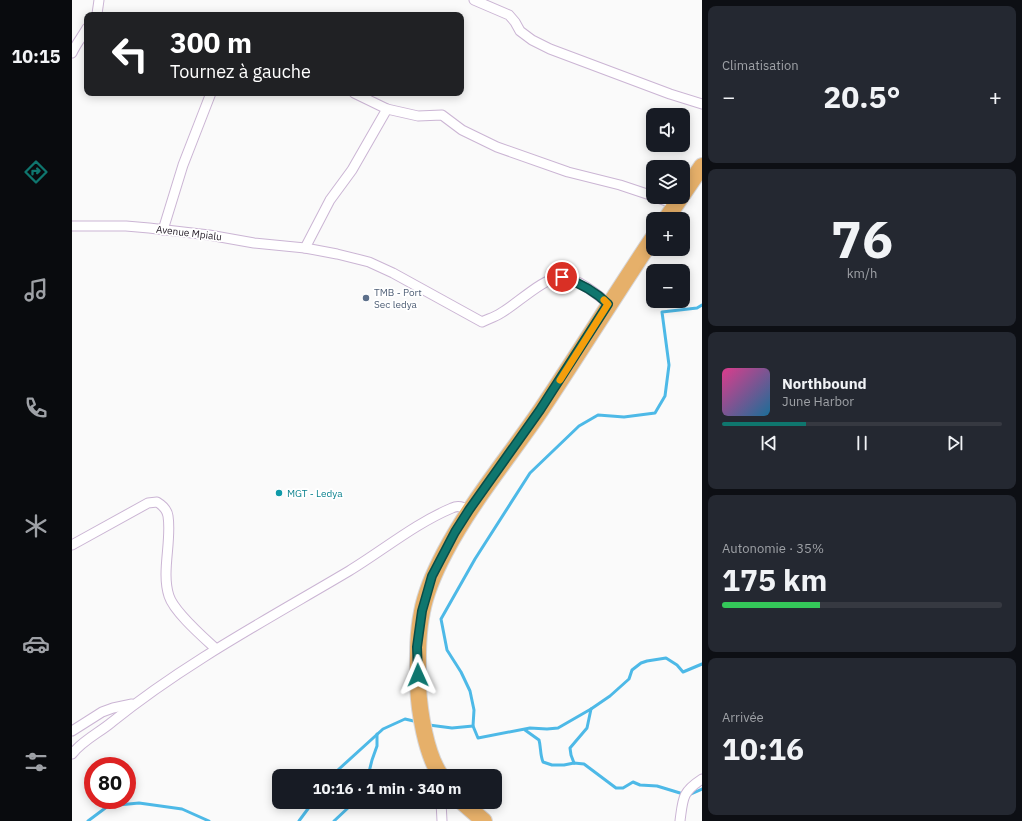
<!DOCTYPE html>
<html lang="fr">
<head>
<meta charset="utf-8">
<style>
	:root { --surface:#171b24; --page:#242831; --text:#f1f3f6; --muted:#9ea1a6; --line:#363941; --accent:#0f766e }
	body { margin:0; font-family:"IBM Plex Sans",sans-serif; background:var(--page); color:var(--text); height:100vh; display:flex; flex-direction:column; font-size:15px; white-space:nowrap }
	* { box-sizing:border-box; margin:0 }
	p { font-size:13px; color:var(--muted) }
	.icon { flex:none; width:22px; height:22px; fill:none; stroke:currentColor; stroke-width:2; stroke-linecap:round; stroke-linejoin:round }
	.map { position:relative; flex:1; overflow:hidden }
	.panel { display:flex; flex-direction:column; gap:6px; padding:6px; background:#0d0f14; width:320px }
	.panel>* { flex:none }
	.hud { position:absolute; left:12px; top:12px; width:380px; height:84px; border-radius:8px; box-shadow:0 2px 10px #0003; background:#202124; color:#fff; overflow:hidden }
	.fabs { position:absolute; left:574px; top:108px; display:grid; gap:8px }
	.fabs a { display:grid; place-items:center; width:44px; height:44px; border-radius:8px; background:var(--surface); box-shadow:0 2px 10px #0003; font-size:20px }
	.speed { position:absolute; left:12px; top:757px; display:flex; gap:8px; font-size:20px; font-weight:700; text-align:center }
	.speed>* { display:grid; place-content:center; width:52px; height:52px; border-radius:50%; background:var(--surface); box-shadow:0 2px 10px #0003; line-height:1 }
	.speed .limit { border:6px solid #d22; background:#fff; color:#111 }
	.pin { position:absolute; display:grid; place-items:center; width:34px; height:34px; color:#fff; margin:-17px; border:2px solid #fff; border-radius:50%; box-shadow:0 1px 4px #0007 }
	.me { position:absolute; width:44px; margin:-22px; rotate:359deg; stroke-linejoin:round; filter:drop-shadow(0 0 3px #0008) }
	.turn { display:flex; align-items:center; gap:14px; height:84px; padding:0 20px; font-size:18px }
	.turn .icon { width:52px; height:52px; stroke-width:2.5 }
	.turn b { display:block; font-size:28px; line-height:34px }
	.big { font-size:30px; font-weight:800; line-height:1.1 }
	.panel .widget { flex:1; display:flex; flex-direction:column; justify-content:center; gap:6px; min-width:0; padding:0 14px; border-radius:8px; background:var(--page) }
	.panel .dial { align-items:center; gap:0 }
	.dial b { font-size:52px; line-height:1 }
	.song { display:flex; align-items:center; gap:12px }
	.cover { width:48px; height:48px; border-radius:6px; background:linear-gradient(135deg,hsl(330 70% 55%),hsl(200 70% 35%)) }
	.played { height:4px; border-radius:2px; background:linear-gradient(90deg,var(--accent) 30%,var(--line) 30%) }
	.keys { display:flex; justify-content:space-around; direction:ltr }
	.heat { display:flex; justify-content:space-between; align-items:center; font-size:22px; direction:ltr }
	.charge { height:6px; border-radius:3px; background:linear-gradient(90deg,#34c759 35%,var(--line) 0) }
	.trip { position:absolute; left:200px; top:769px; width:230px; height:40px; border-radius:8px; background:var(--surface); box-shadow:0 2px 10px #0003; font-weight:800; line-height:40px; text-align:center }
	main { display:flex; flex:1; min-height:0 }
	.dock { display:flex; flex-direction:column; width:72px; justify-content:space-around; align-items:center; background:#090b0e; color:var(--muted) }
	.dock .icon { width:28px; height:28px }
	.dock .current { color:var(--accent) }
	.dock b { font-size:18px; color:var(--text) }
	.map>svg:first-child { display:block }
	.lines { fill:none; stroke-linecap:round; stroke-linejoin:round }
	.stream { stroke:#4db9e7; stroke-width:3 }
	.street-casing { stroke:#cbb5d4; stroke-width:11 }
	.highway-casing { stroke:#d7d6d8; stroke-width:18 }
	.street { stroke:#fff; stroke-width:9 }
	.highway { stroke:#e6b06a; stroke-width:16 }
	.route-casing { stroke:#0a4d48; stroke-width:10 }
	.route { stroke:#0f766e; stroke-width:7 }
	.slow { stroke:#f59e0b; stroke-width:7 }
	.service-dot { fill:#5c6f8a; stroke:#fff; stroke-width:1.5 }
	.culture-dot { fill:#0f9aa8; stroke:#fff; stroke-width:1.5 }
	.labels { text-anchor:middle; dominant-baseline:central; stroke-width:3.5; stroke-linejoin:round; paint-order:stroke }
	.street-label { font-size:10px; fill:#211924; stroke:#fff }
	.service-label { font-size:10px; fill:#4e5e75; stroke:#fff; text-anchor:start }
	.culture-label { font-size:10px; fill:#0d838f; stroke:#fff; text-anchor:start }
</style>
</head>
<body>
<main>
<nav class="dock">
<b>10:15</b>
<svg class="icon current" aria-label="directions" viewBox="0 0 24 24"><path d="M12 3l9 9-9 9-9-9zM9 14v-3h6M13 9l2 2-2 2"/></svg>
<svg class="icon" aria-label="music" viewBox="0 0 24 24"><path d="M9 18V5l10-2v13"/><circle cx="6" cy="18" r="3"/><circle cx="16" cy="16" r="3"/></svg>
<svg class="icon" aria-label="phone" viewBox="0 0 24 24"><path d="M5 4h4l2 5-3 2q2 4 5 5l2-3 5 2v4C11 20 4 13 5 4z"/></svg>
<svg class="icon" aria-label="climate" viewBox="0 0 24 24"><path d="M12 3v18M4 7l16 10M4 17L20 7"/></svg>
<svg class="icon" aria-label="car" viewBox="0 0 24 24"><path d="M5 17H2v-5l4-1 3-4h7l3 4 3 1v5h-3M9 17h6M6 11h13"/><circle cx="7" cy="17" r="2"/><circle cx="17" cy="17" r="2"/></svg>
<svg class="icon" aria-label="filters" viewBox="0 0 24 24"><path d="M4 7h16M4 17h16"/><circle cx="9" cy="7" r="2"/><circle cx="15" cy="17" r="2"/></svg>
</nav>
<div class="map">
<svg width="630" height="821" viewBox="0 0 630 821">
	<rect width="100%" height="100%" fill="#fafafa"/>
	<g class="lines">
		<g class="stream">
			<path d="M357,725L380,728L401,726L402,710L398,691L389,672L375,650L369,619L403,559L458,473L507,426L526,415L552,417L583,413L593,396L597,365L590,312L625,308L630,305"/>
			<path d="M401,726L406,738L458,728L475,729L486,728L519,709L538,696L557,679L560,670L569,663L575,661L594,658L605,665L611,672L630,664"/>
			<path d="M453,730L467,740C469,747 468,755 471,762L480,765H492L502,763L512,764L544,788H551L561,782L568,785L585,786L608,793"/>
			<path d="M502,763L499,755L498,748L515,728L519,709"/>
			<path d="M261,776L267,769L311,729L333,719L346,722"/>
			<path d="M296,776L300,760L305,746V734"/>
			<path d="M619,794L630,789"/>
			<path d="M16,821L36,806L67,803L110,809L137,821"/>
			<path d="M227,821L241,802"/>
			<path d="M262,821L277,807L280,802"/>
		</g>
		<g class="street-casing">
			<g id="street">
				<path d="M402,0L437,15L443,22L448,31L460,40L478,49L598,94L630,104"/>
				<path d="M25,14L27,0"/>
				<path d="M0,53C4,44 10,37 15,28"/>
				<path d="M282,93L315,109L346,116L370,115L390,130L425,147L496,172L548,185L581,196"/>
				<path d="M583,197L603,204"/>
				<path d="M0,226H54L77,228L137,235L182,243L233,248L265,254L297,262L321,273L410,322C416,319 423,317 429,313C445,304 471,278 489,277C504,277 526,295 537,304"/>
				<path d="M91,230L111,165L139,93"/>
				<path d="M233,248L258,200L280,170L315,109"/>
				<path d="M0,545L76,503L85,502C90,505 95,509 96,516C100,541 89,572 97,596C102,612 131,637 144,649"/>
				<path d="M0,731L30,712L41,708L60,704"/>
				<path d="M0,754C11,740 27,733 40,722C113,663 196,619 277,571C310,551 344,523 380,508C386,505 391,507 397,510"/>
				<path d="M369,802L370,821"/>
				<path d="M608,821C611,798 610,792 630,779"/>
			</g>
		</g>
		<g class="highway-casing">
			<g id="highway">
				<path d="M611,194L630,166"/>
				<path d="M594,219L609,197"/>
				<path d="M369,776C354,755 347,711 346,685C346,660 345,636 350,612C354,590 363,571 373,552C400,501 437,457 469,410C507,353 543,295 581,238"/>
				<path d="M390,802L412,821"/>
			</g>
		</g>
		<use href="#street" class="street"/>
		<use href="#highway" class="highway"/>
	</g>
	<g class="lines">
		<g class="route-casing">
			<path id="route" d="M346,675L345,647L350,611L360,576L383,532L397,510L468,410L536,304C523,291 508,283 490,277"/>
		</g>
		<use href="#route" class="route"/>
		<path class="slow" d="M488,380L536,304L532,300"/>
	</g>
	<circle class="service-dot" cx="294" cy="298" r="4"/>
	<circle class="culture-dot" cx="207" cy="493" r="4"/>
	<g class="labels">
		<g class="street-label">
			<text transform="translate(117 233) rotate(7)">Avenue Mpialu</text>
		</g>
		<g class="service-label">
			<text x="302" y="292">TMB - Port<tspan x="302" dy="12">Sec ledya</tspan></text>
		</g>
		<g class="culture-label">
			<text x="215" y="493">MGT - Ledya</text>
		</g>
	</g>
</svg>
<div class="fabs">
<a><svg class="icon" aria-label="sound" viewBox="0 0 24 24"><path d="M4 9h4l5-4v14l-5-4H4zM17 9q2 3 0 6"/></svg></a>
<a><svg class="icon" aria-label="layers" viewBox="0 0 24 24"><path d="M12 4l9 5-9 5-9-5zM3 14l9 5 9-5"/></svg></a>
<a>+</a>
<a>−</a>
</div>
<div class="speed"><div class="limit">80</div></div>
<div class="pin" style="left:490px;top:277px;background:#d93025"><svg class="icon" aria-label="arrive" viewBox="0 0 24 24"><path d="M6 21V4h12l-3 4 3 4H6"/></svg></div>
<svg class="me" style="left:346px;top:675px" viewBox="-20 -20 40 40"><path d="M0-17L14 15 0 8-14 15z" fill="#0f766e" stroke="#fff" stroke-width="4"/></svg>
<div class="trip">10:16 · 1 min · 340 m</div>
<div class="hud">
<div class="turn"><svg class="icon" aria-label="left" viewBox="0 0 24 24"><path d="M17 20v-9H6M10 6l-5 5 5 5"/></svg><div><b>300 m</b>Tournez à gauche</div></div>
</div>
</div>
<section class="panel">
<div class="widget"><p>Climatisation</p>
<div class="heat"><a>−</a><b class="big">20.5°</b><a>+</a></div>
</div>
<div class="widget dial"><b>76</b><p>km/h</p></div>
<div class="widget">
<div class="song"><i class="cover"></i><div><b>Northbound</b><p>June Harbor</p></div></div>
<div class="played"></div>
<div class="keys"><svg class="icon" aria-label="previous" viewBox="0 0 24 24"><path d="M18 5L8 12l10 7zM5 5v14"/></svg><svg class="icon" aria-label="pause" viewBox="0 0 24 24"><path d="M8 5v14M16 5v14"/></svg><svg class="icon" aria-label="next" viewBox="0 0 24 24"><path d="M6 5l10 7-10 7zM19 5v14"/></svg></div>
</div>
<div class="widget"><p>Autonomie · 35%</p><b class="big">175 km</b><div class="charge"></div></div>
<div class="widget"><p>Arrivée</p><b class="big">10:16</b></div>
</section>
</main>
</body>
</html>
